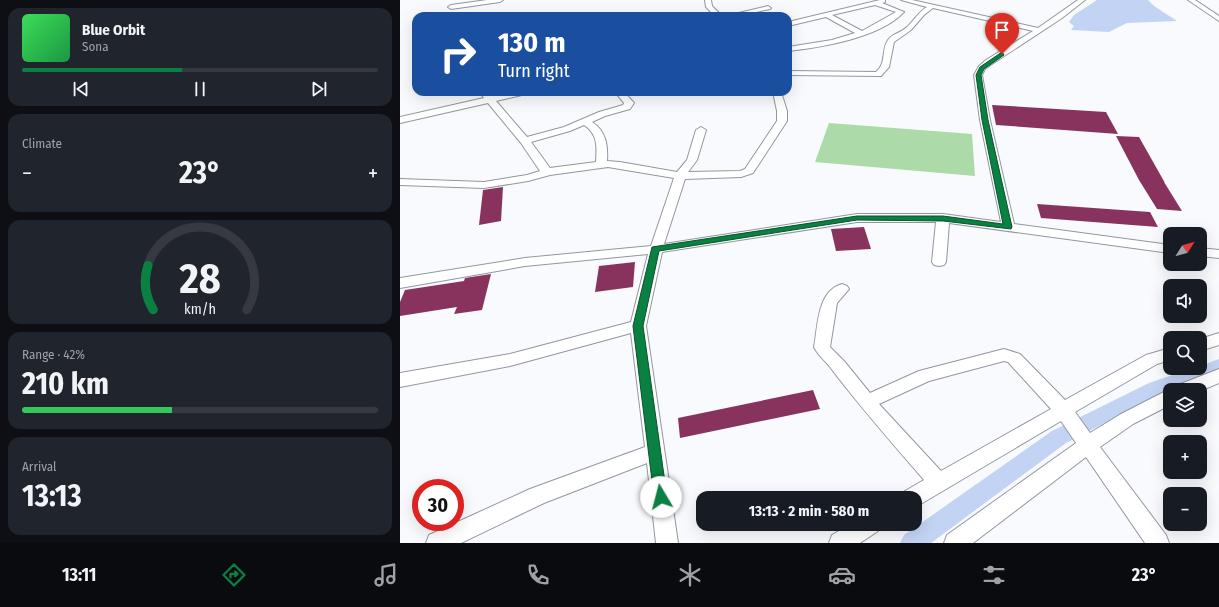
<!DOCTYPE html>
<html lang="en">
<head>
<meta charset="utf-8">
<style>
	:root { --surface:#171b24; --page:#20242c; --text:#f1f3f6; --muted:#9ea1a6; --line:#363941; --accent:#0b8043 }
	body { margin:0; font-family:"Fira Sans Condensed",sans-serif; background:var(--page); color:var(--text); height:100vh; display:flex; flex-direction:column; font-size:15px; white-space:nowrap }
	* { box-sizing:border-box; margin:0 }
	p { font-size:13px; color:var(--muted) }
	.icon { flex:none; width:22px; height:22px; fill:none; stroke:currentColor; stroke-width:2; stroke-linecap:round; stroke-linejoin:round }
	.map { position:relative; flex:1; overflow:hidden }
	.sheet { display:flex; flex-direction:column; gap:8px; padding:8px; background:#0d0f14; width:400px }
	.sheet>* { flex:none }
	.banner { position:absolute; left:12px; top:12px; width:380px; height:84px; border-radius:12px; box-shadow:0 4px 16px #0002; background:#1a4fa0; color:#fff; overflow:hidden }
	.needle { width:26px; rotate:53deg }
	.tools { position:absolute; left:763px; top:227px; display:grid; gap:8px }
	.tools a { display:grid; place-items:center; width:44px; height:44px; border-radius:8px; background:var(--surface); box-shadow:0 4px 16px #0002; font-size:20px }
	.speed { position:absolute; left:12px; top:479px; display:flex; gap:8px; font-size:20px; font-weight:700; text-align:center }
	.speed>* { display:grid; place-content:center; width:52px; height:52px; border-radius:50%; background:var(--surface); box-shadow:0 4px 16px #0002; line-height:1 }
	.speed .limit { border:6px solid #d22; background:#fff; color:#111 }
	.pin { position:absolute; display:grid; place-items:center; width:34px; height:34px; color:#fff; margin:-41px -17px; border-radius:50% 50% 50% 0; rotate:-45deg; box-shadow:0 0 4px #0007 }
	.pin .icon { rotate:45deg }
	.me { position:absolute; width:44px; margin:-22px; rotate:352deg; stroke-linejoin:round; filter:drop-shadow(0 0 3px #0008) }
	.turn { display:flex; align-items:center; gap:14px; height:84px; padding:0 20px; font-size:18px }
	.turn .icon { width:52px; height:52px; stroke-width:2.5 }
	.turn b { display:block; font-size:28px; line-height:34px }
	.big { font-size:30px; font-weight:700; line-height:1.1 }
	.sheet .widget { flex:1; display:flex; flex-direction:column; justify-content:center; gap:6px; min-width:0; padding:0 14px; border-radius:12px; background:var(--page) }
	.sheet .dial { align-items:center; gap:0 }
	.dial svg { height:104px; overflow:visible; fill:none; stroke:var(--line); stroke-width:7; stroke-linecap:round; text-anchor:middle }
	.dial text { fill:var(--text); stroke:none }
	.song { display:flex; align-items:center; gap:12px }
	.cover { width:48px; height:48px; border-radius:6px; background:linear-gradient(135deg,hsl(130 70% 55%),hsl(140 70% 35%)) }
	.played { height:4px; border-radius:2px; background:linear-gradient(90deg,var(--accent) 45%,var(--line) 45%) }
	.keys { display:flex; justify-content:space-around; direction:ltr }
	.heat { display:flex; justify-content:space-between; align-items:center; font-size:22px; direction:ltr }
	.charge { height:6px; border-radius:3px; background:linear-gradient(90deg,#34c759 42%,var(--line) 0) }
	.trip { position:absolute; left:296px; top:491px; width:226px; height:40px; border-radius:12px; background:var(--surface); box-shadow:0 4px 16px #0002; font-weight:700; line-height:40px; text-align:center }
	.menu { display:flex; height:64px; justify-content:space-around; align-items:center; background:#090b0e; color:var(--muted) }
	.menu .icon { width:28px; height:28px }
	.menu .on { color:var(--accent) }
	.menu b { font-size:18px; color:var(--text) }
	main { display:flex; flex:1; min-height:0 }
	.map>svg:first-child { display:block }
	.green { fill:#acdaa8 }
	.water { fill:#c3d3f4 }
	.lines { fill:none; stroke-linecap:round; stroke-linejoin:round }
	.canal { fill:#c3d3f4; fill-rule:evenodd }
	.building { fill:#88335d }
	.minor-casing { stroke:#92979f; stroke-width:2 }
	.minor { fill:#fff; fill-rule:evenodd }
	.route { fill:#0b8043; stroke:#07532c }
</style>
</head>
<body>
<main>
<section class="sheet">
<div class="widget">
<div class="song"><i class="cover"></i><div><b>Blue Orbit</b><p>Sona</p></div></div>
<div class="played"></div>
<div class="keys"><svg class="icon" aria-label="previous" viewBox="0 0 24 24"><path d="M18 5L8 12l10 7zM5 5v14"/></svg><svg class="icon" aria-label="pause" viewBox="0 0 24 24"><path d="M8 5v14M16 5v14"/></svg><svg class="icon" aria-label="next" viewBox="0 0 24 24"><path d="M6 5l10 7-10 7zM19 5v14"/></svg></div>
</div>
<div class="widget"><p>Climate</p>
<div class="heat"><a>−</a><b class="big">23°</b><a>+</a></div>
</div>
<div class="widget dial"><svg viewBox="0 0 100 80">
<path d="M14 69A42 42 0 1 1 86 69"/>
<path d="M14 69A42 42 0 0 1 10 35" stroke="#0b8043"/>
<text x="50" y="56" font-size="32" font-weight="700">28</text>
<text x="50" y="72" font-size="11">km/h</text>
</svg></div>
<div class="widget"><p>Range · 42%</p><b class="big">210 km</b><div class="charge"></div></div>
<div class="widget"><p>Arrival</p><b class="big">13:13</b></div>
</section>
<div class="map">
<svg width="819" height="543" viewBox="0 0 819 543">
	<rect width="100%" height="100%" fill="#f8fafd"/>
	<path class="green" d="M429,123L572,134L575,176L415,162Z"/>
	<path class="water" d="M697,0H748L754,6L777,21L727,23L709,32L671,30L674,26L669,22L674,15Z"/>
	<g class="lines">
		<path class="canal" d="M819,359V373L763,393L666,443L531,543H500L504,535L652,431L749,383L793,368H800V366Z"/>
	</g>
	<g class="building">
		<path d="M592,105L706,112L718,134L596,125Z"/>
		<path d="M716,136L739,137L765,183L764,182L782,211L757,209L739,180Z"/>
		<path d="M103,187L101,221L79,225L83,190Z"/>
		<path d="M637,204L750,212L758,227L641,218Z"/>
		<path d="M464,227L471,249L436,251L431,229Z"/>
		<path d="M235,262L233,287L195,292L199,266Z"/>
		<path d="M91,274L82,310L54,314L57,307L0,316V302L5,290L64,281L65,278Z"/>
		<path d="M413,390L420,409L280,438L278,418Z"/>
	</g>
	<g class="lines">
		<g class="minor-casing">
			<g id="minor">
				<path d="M87,0H103L100,2L51,9L48,7L51,5Z"/>
				<path d="M305,0H311L312,6L322,16H315L306,7Z"/>
				<path d="M480,0H485V2L482,3L504,12C479,38 423,47 388,51V47L432,40L455,33L426,17L388,26V22ZM475,5L496,12L462,31L432,15Z"/>
				<path d="M501,0H512L638,28L678,0H685L662,18L592,64L585,69L582,75L590,120L614,224L770,245V253L549,223L546,262L544,265L539,266L534,265L532,262L536,222H457L262,252L246,326L278,543H256L247,463L144,503L61,543H26L29,535L130,489L245,447L231,333L110,366L0,387V373L110,354L231,322L248,254L125,266L0,288V278L125,258L251,246L274,178L208,167L150,175L128,181L84,188L0,185V179L84,182L127,175L140,171L121,143L88,103L0,123V117L84,98L80,92H89L92,96L111,92H127L126,94L96,101L127,137L164,127L199,112L223,105L224,103L215,92H224L234,103L230,109L205,116L192,122C206,131 208,145 207,161L220,162L277,172L287,160L296,130L301,127L306,130L297,160L288,172L340,171L345,169L377,121V111L373,92H381L387,111V121L353,173L341,177L285,179L264,244L457,214H543L601,222L580,120L574,75L579,66L586,60L633,31L533,8L524,15L511,30L494,42L489,67L481,76L388,75V71L476,72C487,63 481,50 488,40C493,33 501,33 507,27C514,21 518,12 527,7ZM184,125C198,134 197,147 196,162L150,168L131,142L170,131Z"/>
				<path d="M788,0H795L819,16V21Z"/>
				<path d="M368,6L371,8L370,9L338,16H326Z"/>
				<path d="M800,248L819,250V258L800,256Z"/>
				<path d="M442,284L447,286L449,289L437,303L430,347L444,361L470,393L519,371L604,349L620,354L665,400L746,355L770,348V360L757,364L675,412L690,433L721,414L764,392L770,390V405L733,424L700,447L766,535L769,543H745L686,457L573,543H544L547,535L676,443L661,421L519,505L515,506V498H502L505,491L524,480C493,444 462,409 433,371C427,362 419,357 414,347C418,326 417,291 442,284ZM604,361L608,362L651,409L541,471L479,404L529,381Z"/>
				<path d="M819,333V345L800,351V339Z"/>
				<path d="M819,369V383L800,391L775,390L778,385Z"/>
				<path d="M451,524H481L478,531L460,543H429L432,535Z"/>
			</g>
		</g>
		<use href="#minor" class="minor"/>
	</g>
	<path class="route" d="M602,52L604,55L584,69L581,75L588,120L612,227L611,229L543,221L457,220L259,251L243,326L267,497L266,502L261,503L256,502L254,497L233,326L252,247L457,216H543L603,224L582,120L576,75L580,67Z"/>
</svg>
<div class="tools">
<a><svg class="needle" viewBox="-14 -14 28 28"><path d="M0-13l5 13h-10z" fill="#e53935"/><path d="M0 13l5-13h-10z" fill="#9ea1a6"/></svg></a>
<a><svg class="icon" aria-label="sound" viewBox="0 0 24 24"><path d="M4 9h4l5-4v14l-5-4H4zM17 9q2 3 0 6"/></svg></a>
<a><svg class="icon" aria-label="search" viewBox="0 0 24 24"><circle cx="10" cy="10" r="6"/><path d="M15 15l6 6"/></svg></a>
<a><svg class="icon" aria-label="layers" viewBox="0 0 24 24"><path d="M12 4l9 5-9 5-9-5zM3 14l9 5 9-5"/></svg></a>
<a>+</a>
<a>−</a>
</div>
<div class="speed"><div class="limit">30</div></div>
<div class="pin" style="left:602px;top:54px;background:#d93025"><svg class="icon" aria-label="arrive" viewBox="0 0 24 24"><path d="M6 21V4h12l-3 4 3 4H6"/></svg></div>
<svg class="me" style="left:261px;top:497px" viewBox="-20 -20 40 40"><circle r="19" fill="#fff"/><path d="M0-13L10 11 0 6-10 11z" fill="#0b8043"/></svg>
<div class="trip">13:13 · 2 min · 580 m</div>
<div class="banner">
<div class="turn"><svg class="icon" aria-label="right" viewBox="0 0 24 24"><path d="M7 20v-9h11M14 6l5 5-5 5"/></svg><div><b>130 m</b>Turn right</div></div>
</div>
</div>
</main>
<nav class="menu">
<b>13:11</b>
<svg class="icon on" aria-label="directions" viewBox="0 0 24 24"><path d="M12 3l9 9-9 9-9-9zM9 14v-3h6M13 9l2 2-2 2"/></svg>
<svg class="icon" aria-label="music" viewBox="0 0 24 24"><path d="M9 18V5l10-2v13"/><circle cx="6" cy="18" r="3"/><circle cx="16" cy="16" r="3"/></svg>
<svg class="icon" aria-label="phone" viewBox="0 0 24 24"><path d="M5 4h4l2 5-3 2q2 4 5 5l2-3 5 2v4C11 20 4 13 5 4z"/></svg>
<svg class="icon" aria-label="climate" viewBox="0 0 24 24"><path d="M12 3v18M4 7l16 10M4 17L20 7"/></svg>
<svg class="icon" aria-label="car" viewBox="0 0 24 24"><path d="M5 17H2v-5l4-1 3-4h7l3 4 3 1v5h-3M9 17h6M6 11h13"/><circle cx="7" cy="17" r="2"/><circle cx="17" cy="17" r="2"/></svg>
<svg class="icon" aria-label="filters" viewBox="0 0 24 24"><path d="M4 7h16M4 17h16"/><circle cx="9" cy="7" r="2"/><circle cx="15" cy="17" r="2"/></svg>
<b>23°</b>
</nav>
</body>
</html>
